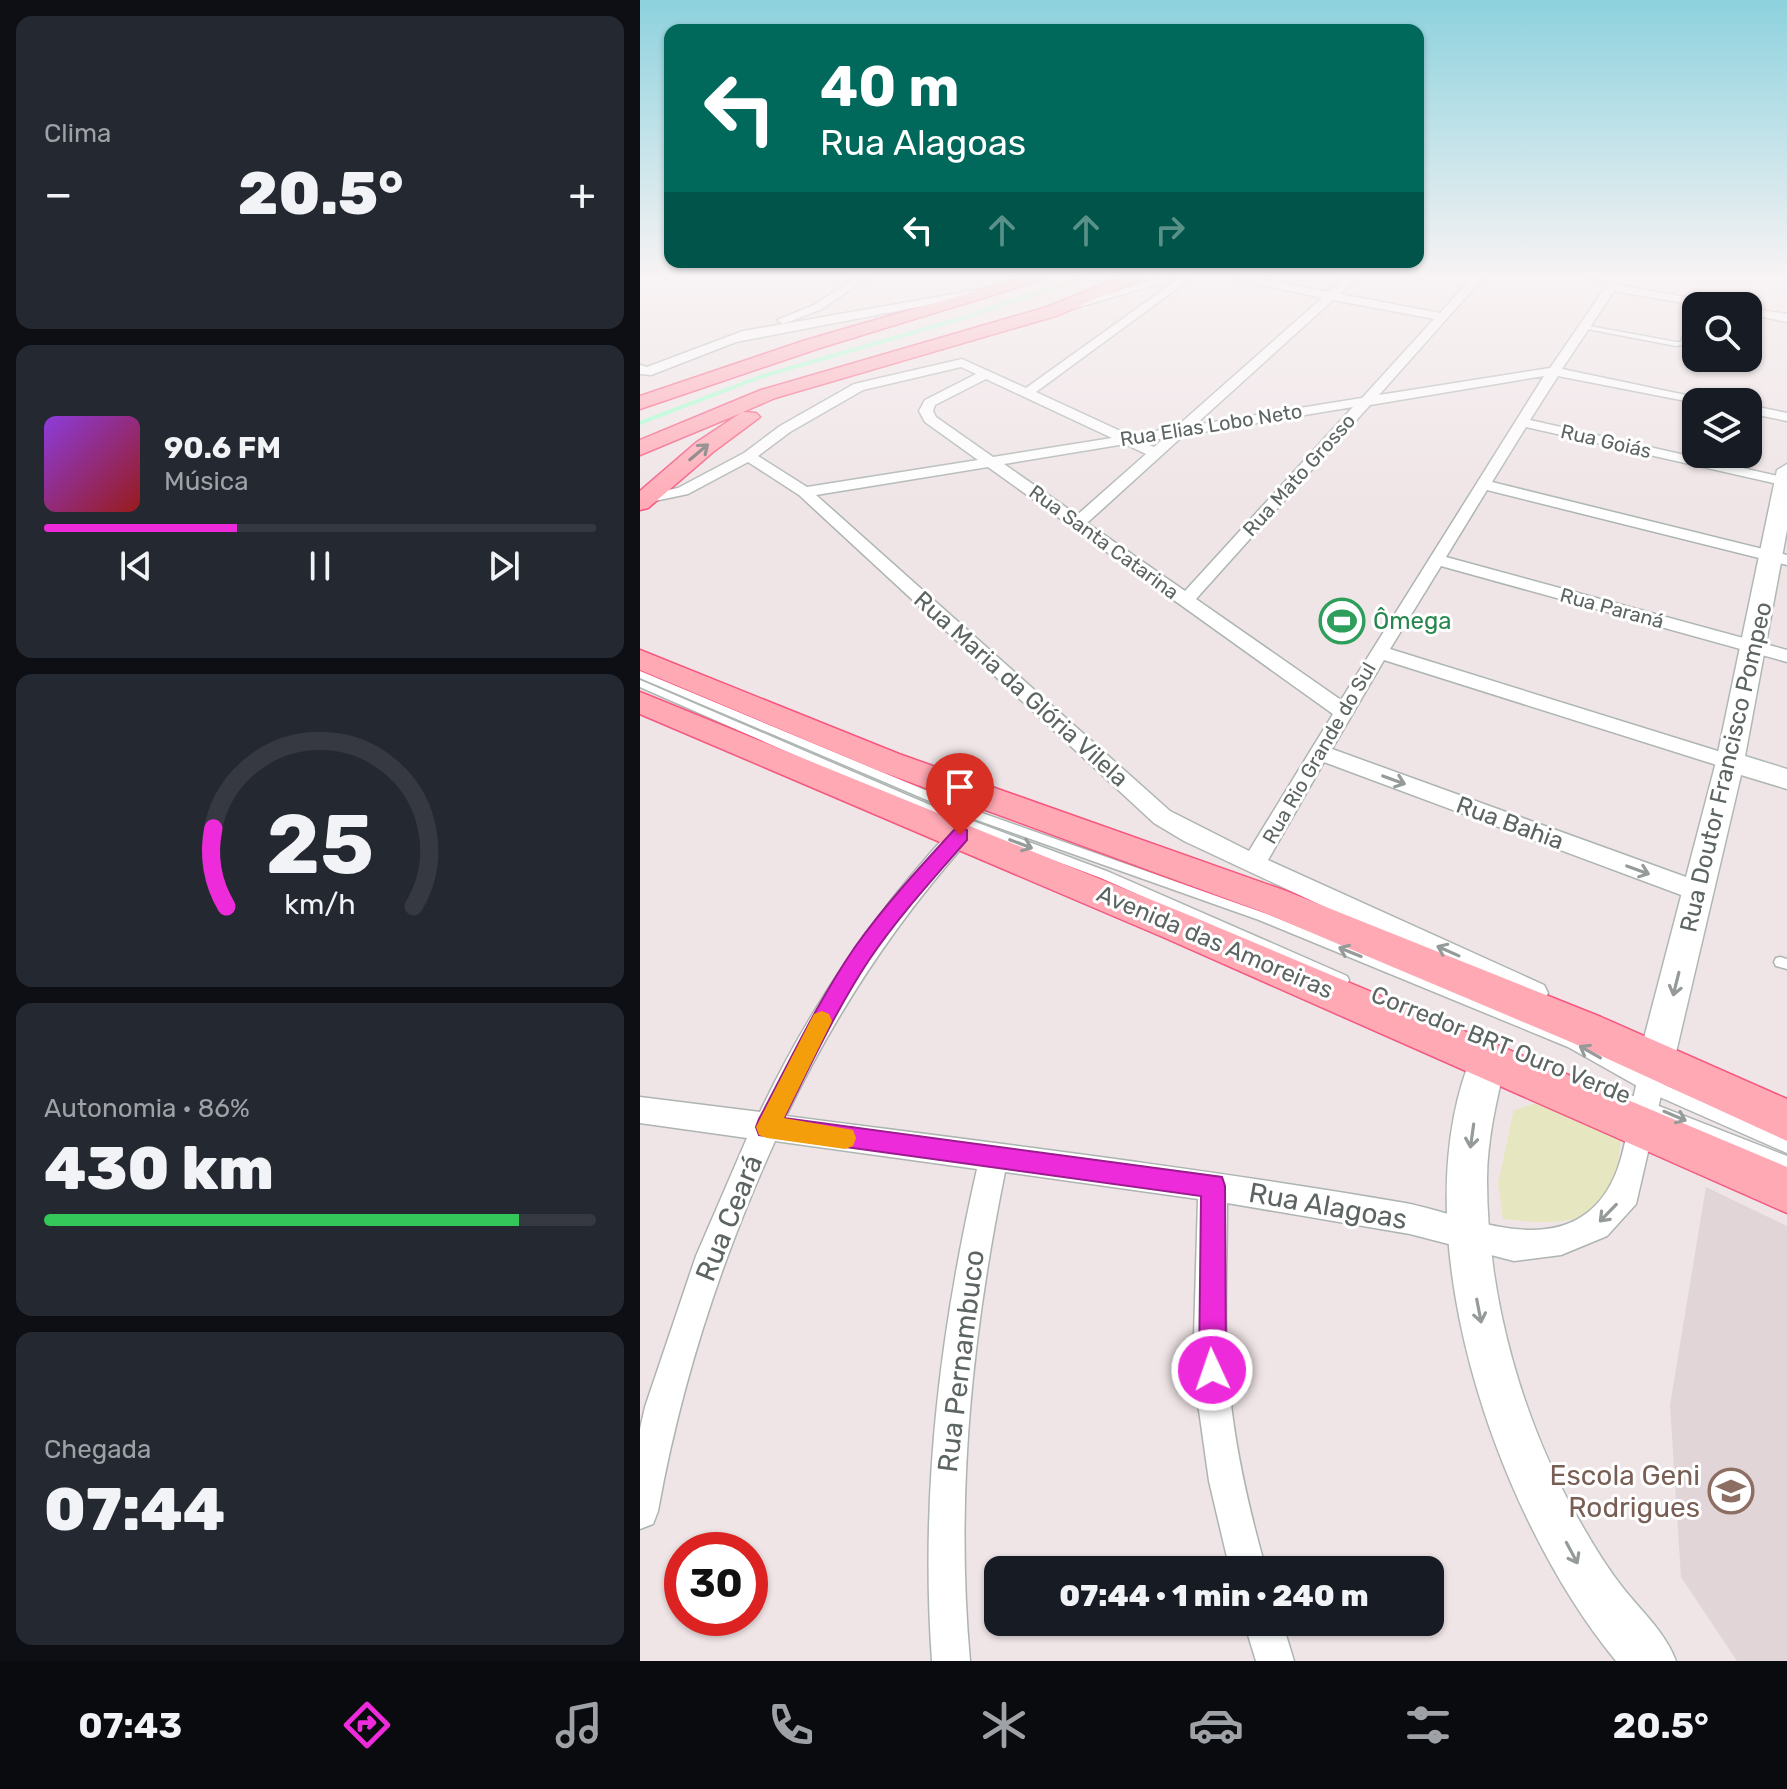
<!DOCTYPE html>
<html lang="pt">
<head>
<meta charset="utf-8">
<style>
	:root { --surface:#171b24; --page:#242831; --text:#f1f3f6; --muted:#9ea1a6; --line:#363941; --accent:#ee2bda }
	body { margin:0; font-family:Rubik,sans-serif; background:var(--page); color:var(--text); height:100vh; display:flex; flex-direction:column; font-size:30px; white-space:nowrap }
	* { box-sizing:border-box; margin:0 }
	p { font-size:26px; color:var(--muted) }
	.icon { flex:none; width:44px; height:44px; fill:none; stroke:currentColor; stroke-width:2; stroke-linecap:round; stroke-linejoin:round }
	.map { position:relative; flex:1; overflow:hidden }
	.side { display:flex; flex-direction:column; gap:16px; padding:16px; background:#0d0f14; width:640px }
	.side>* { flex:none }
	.top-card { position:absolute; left:24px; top:24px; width:760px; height:244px; border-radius:16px; box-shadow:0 2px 6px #0004; background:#00695c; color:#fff; overflow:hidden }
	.tools { position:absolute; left:1042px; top:292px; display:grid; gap:16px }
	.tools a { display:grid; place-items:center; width:80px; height:80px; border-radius:16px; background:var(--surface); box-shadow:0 2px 6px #0004; font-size:40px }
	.speed { position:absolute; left:24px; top:1532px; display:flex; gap:16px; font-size:40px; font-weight:700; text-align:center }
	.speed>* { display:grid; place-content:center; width:104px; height:104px; border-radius:50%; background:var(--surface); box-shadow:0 2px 6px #0004; line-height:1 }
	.speed .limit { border:12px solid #d22; background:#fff; color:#111 }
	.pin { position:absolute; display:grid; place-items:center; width:68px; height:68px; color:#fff; margin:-82px -34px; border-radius:50% 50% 50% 0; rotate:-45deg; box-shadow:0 0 8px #0007 }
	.pin .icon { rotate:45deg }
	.me { position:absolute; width:88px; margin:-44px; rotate:357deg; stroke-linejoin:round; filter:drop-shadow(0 0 6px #0008) }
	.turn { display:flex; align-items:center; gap:28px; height:168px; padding:0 24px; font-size:36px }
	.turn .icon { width:104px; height:104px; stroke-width:2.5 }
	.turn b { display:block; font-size:56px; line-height:68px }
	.lanes { display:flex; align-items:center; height:76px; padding:0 24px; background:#0003; justify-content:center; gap:40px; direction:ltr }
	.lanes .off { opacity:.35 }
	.big { font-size:60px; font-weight:800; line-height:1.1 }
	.side .widget { flex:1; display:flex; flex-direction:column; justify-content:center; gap:12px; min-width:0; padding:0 28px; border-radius:16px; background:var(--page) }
	.side .dial { align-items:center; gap:0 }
	.dial svg { height:208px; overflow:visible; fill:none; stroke:var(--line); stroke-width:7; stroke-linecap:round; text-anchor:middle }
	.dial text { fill:var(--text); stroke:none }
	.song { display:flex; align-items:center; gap:24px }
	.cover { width:96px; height:96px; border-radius:12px; background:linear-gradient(135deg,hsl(270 70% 55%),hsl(0 70% 35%)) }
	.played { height:8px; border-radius:4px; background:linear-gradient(90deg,var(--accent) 35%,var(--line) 35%) }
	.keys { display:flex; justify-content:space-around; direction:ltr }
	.heat { display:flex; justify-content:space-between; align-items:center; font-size:44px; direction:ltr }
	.charge { height:12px; border-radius:6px; background:linear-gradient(90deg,#34c759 86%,var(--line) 0) }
	.trip { position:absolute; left:344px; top:1556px; width:460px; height:80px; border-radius:16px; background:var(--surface); box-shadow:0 2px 6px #0004; font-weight:800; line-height:80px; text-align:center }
	.tabs { display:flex; height:128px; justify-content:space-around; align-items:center; background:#090b0e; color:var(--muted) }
	.tabs .icon { width:56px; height:56px }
	.tabs .on { color:var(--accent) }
	.tabs b { font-size:36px; color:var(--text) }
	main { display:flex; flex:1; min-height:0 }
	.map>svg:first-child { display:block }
	.education { fill:#e1d5d7 }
	.green { fill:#e6e7c0 }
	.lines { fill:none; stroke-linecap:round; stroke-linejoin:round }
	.stream { stroke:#a4ffce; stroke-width:4 }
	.lane-casing { stroke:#adb5b2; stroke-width:3 }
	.street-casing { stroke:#adb5b2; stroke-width:3 }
	.secondary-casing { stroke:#afb8b5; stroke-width:3 }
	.primary-casing { stroke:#f5577f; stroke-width:3 }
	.path { stroke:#c3d39f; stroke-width:2; stroke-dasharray:4 2; stroke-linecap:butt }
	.lane { fill:#fff; fill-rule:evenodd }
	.street { fill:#fff; fill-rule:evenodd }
	.secondary { fill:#fff; fill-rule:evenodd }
	.primary { fill:#ffa9b5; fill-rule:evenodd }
	.oneway { stroke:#746f6e }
	.oneway2 { stroke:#959b98 }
	.route { fill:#ee2bda; stroke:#9b1c8e; stroke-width:2 }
	.slow { fill:#f59e0b }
	.labels { text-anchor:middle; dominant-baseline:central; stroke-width:6; stroke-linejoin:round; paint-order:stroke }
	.far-street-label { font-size:20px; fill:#5c6561; stroke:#fff }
	.leisure-label { font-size:24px; fill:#27864d; stroke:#fff; text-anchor:start }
	.street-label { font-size:24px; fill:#5c6561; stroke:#fff }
	.near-street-label { font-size:28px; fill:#5c6561; stroke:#fff }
	.near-education-label { font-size:28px; fill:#785e54; stroke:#fff; text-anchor:end }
</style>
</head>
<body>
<main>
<section class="side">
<div class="widget"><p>Clima</p>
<div class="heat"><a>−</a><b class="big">20.5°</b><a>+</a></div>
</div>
<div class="widget">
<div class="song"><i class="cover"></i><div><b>90.6 FM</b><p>Música</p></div></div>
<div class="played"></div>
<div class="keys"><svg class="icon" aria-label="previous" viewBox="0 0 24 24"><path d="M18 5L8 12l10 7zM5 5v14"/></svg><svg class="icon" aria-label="pause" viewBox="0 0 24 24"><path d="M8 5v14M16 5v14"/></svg><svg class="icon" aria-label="next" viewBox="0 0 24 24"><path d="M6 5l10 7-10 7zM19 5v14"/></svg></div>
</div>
<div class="widget dial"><svg viewBox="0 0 100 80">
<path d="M14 69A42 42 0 1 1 86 69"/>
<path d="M14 69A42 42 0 0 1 9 39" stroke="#ee2bda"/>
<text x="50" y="56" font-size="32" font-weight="700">25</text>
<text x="50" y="72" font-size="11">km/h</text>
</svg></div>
<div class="widget"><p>Autonomia · 86%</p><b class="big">430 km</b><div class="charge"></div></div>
<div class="widget"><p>Chegada</p><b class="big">07:44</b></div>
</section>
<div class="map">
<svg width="1147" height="1661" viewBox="0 0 1147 1661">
	<rect width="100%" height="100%" fill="#efe4e6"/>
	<path class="education" d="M1066,1187L1147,1226V1661H1097L1041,1577L1030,1405Z"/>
	<path class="green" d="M900,1102L981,1138C978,1153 979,1175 972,1189C953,1230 899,1223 863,1219L858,1183L874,1110Z"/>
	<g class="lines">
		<path class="stream" d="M0,423L120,377L323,318L440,279"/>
		<g class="lane-casing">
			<g id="lane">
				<path d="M944,325L1036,342H1041L1045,330L1050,331L1046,344L1036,346L942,328V326Z"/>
				<path d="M0,671L328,808L627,914L938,1039L1016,1081L1147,1139V1153L1006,1091L928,1047L619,920L320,814L0,678Z"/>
				<path d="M0,680L290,805L469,872L707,976L709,980L707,984L703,985L699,984L461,878L282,811L0,687Z"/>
				<path d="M1140,957L1147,959V969L1136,966L1134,962L1136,958Z"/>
				<path d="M947,1078L1147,1156V1170L942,1089L940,1084L942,1079Z"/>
			</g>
		</g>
		<g class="street-casing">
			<g id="street">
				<path d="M214,279H226L182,309L143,324L137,320L174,305Z"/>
				<path d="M518,279H535L418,313L408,311Z"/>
				<path d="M538,279H550L396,392L489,435L535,428L682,298L596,279H619L689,292L703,279H715L700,294L800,313L831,279H842L739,395L910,368L971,279H981L978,285L1084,304L1086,306H1060L974,291L922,369L1079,402L1056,403L918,376L890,420L1147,478V486L886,427L852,482L1147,555V565L847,490L806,557L1147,650V662L801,566L750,649L1097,757L1100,762L1097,767H1083L744,660L692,749L1068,885L1072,892L1068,899L1060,901L1052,899L684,762L628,860L904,985L908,993L904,1001L895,1004L886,1001L544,841L514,823L159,495L108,462L48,494L0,504V496L38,488L104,453L140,426L214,384L322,359L386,388ZM693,300L794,319L722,398L555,425ZM321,367L336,374L285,400L279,411L285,422L338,460L167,487L118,456L150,432L223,390ZM904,376L701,700L556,599L730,405ZM346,379L472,438L353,457L296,417L293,411L295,405ZM713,407L545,591L447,523L544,435ZM524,438L514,447L502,442ZM485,444L506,454L437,515L364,464ZM348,467L693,714L609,851L530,811L176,495Z"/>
				<path d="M342,289L346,294L96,342L11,375L0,374V365L7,367L103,331Z"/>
				<path d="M1108,308L1147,314V322L1108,314Z"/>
				<path d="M1108,405L1147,413V421L1108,413Z"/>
				<path d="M320,827L328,829L331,835L328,841C253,925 195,1014 146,1116C353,1143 560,1168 765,1203C819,1213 896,1252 947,1213C995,1176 983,1104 1007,1052L1016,1049L1025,1052L1029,1061L996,1204L967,1236L921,1255L874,1261L770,1234L587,1203C587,1267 583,1331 590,1395C596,1454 610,1513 626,1570H590L569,1481L557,1396L554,1336L558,1199L365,1172C332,1335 315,1495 330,1661H292C280,1493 300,1332 337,1169L135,1141C81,1260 41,1382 18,1511L13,1524L0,1529V1429L5,1407L56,1256L107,1138L0,1123V1097L120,1112C170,1007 232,915 312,829Z"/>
				<path d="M604,1622H642L654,1661H616Z"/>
			</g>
		</g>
		<g class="secondary-casing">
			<g id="secondary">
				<path d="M1147,464V530L1105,756L1147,769V789L1101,775L1034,1061L1029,1073L1016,1078L1003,1073L998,1061L1076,762L1137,470Z"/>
				<path d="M848,1043L861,1048L866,1060C857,1099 847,1139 847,1180C847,1298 883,1426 943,1527C955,1548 968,1569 983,1588C1002,1612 1025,1632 1036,1661H976C858,1518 755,1228 835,1048Z"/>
			</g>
		</g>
		<g class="primary-casing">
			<g id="primary">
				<path d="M378,279H405L180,348L0,409V396L166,340Z"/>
				<path d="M477,279H500L419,315L135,398L103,412L116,413L120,417L73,452L8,508L0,510V491L57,442L101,413L0,455V440L121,390L407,307Z"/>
				<path d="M0,650L259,754L646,891L961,1017L1147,1099V1141L933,1043L620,911L237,770L0,670Z"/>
				<path d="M0,692L551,916L1147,1167V1213L525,938L0,714Z"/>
			</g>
		</g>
		<path class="path" d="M950,279L959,281"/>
		<use href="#lane" class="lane"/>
		<use href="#street" class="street"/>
		<use href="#secondary" class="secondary"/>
		<use href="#primary" class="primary"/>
	</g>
	<defs><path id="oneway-shaft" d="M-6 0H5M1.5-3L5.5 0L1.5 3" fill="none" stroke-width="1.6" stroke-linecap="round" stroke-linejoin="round" transform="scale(2)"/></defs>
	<use class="oneway" href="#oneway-shaft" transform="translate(59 452) rotate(-40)"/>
	<g class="oneway2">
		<use href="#oneway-shaft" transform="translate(754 780) rotate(20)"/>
		<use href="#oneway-shaft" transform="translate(381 844) rotate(21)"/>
		<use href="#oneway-shaft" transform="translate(998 870) rotate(20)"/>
		<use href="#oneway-shaft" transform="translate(808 951) rotate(-156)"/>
		<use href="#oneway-shaft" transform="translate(710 952) rotate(-158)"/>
		<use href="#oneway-shaft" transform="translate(1036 984) rotate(104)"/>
		<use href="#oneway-shaft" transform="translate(950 1052) rotate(-151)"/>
		<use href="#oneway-shaft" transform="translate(1035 1116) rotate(23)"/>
		<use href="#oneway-shaft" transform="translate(832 1136) rotate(98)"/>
		<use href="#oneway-shaft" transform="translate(968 1213) rotate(134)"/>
		<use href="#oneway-shaft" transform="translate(839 1311) rotate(79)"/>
		<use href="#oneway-shaft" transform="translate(932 1553) rotate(62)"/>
	</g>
	<linearGradient id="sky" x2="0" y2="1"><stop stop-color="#8dd2de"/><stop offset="0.54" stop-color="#f8f3f4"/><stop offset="1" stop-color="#f8f3f4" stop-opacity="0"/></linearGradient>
	<rect width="1147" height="512" fill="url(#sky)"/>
	<path class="route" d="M320,828L327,830V840C293,879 258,917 229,960C196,1010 171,1064 144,1118L582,1177L585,1186L586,1370L582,1379L572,1383L563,1379L559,1370L561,1196L119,1135L116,1127L119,1119C150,1061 178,1001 215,947C245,905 279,868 314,830Z"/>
	<path class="slow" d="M182,1011L189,1014L192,1021L144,1118L213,1130L216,1138L213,1146L205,1149L127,1138L119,1135L116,1127L174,1014Z"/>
	<defs>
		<g id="stadium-ring" transform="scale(2.3)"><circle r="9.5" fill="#fff" stroke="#2e9e5b" stroke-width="1.5"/><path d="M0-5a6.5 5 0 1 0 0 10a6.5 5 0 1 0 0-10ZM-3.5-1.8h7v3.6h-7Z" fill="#2e9e5b"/></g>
		<g id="school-ring" transform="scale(2.3)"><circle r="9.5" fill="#fff" stroke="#8d6e63" stroke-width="1.5"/><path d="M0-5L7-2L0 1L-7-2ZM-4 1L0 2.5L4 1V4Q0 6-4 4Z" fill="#8d6e63"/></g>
	</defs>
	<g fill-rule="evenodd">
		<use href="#stadium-ring" x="702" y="621"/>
		<use href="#school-ring" x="1091" y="1491"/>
	</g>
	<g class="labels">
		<g class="far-street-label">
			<text transform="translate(571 425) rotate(-9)">Rua Elias Lobo Neto</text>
			<text transform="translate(966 441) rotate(13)">Rua Goiás</text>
			<text transform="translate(659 475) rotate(-48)">Rua Mato Grosso</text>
			<text transform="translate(464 542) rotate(36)">Rua Santa Catarina</text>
			<text transform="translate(972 608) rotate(15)">Rua Paraná</text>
			<text transform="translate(679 753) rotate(-60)">Rua Rio Grande do Sul</text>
		</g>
		<g class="leisure-label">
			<text x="733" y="621">Ômega</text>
		</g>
		<g class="street-label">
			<text transform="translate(381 689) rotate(42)">Rua Maria da Glória Vilela</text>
			<text transform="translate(1086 767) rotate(-77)">Rua Doutor Francisco Pompeo</text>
			<text transform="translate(870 823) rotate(20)">Rua Bahia</text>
			<text transform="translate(575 942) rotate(23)">Avenida das Amoreiras</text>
			<text transform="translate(861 1045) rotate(22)">Corredor BRT Ouro Verde</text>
		</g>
		<g class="near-street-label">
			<text transform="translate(688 1206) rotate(10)">Rua Alagoas</text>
			<text transform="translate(89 1218) rotate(-68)">Rua Ceará</text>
			<text transform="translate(321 1361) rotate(-83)">Rua Pernambuco</text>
		</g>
		<g class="near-education-label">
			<text x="1060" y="1475">Escola Geni<tspan x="1060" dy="32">Rodrigues</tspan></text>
		</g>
	</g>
</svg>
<div class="tools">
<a><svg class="icon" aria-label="search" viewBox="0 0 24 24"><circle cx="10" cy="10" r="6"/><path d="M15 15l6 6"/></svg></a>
<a><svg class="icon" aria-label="layers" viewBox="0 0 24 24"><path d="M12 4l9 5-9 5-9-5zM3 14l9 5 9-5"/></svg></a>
</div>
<div class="speed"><div class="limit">30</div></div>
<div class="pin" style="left:320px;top:835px;background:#d93025"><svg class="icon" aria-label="arrive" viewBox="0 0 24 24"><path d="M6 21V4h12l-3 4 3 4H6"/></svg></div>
<svg class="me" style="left:572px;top:1370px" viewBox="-20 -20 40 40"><circle r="17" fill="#ee2bda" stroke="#fff" stroke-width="3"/><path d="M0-11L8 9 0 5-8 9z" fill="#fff"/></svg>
<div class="trip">07:44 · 1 min · 240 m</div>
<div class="top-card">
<div class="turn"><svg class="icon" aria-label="left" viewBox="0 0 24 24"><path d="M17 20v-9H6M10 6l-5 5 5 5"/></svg><div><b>40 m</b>Rua Alagoas</div></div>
<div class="lanes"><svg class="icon" aria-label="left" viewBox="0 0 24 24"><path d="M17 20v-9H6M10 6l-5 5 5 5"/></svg><svg class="icon off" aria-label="ahead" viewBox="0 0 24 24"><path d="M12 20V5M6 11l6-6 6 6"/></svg><svg class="icon off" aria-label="ahead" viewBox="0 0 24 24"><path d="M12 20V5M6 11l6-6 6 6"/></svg><svg class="icon off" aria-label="right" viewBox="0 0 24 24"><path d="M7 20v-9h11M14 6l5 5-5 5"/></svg></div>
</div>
</div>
</main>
<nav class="tabs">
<b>07:43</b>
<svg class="icon on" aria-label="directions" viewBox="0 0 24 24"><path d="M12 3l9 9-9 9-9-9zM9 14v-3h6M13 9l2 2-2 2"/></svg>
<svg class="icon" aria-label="music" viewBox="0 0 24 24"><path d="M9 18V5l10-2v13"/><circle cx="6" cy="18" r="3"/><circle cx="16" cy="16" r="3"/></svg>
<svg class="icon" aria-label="phone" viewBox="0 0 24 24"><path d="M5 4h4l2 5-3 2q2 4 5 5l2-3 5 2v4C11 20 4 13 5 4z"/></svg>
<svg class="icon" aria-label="climate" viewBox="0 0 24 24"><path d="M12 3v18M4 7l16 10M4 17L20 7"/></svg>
<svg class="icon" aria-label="car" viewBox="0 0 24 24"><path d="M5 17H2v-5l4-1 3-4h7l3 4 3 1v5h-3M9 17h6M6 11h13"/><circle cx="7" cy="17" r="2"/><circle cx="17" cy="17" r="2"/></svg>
<svg class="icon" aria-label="filters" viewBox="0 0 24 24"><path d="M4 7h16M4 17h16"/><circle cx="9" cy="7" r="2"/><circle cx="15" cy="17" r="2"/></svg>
<b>20.5°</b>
</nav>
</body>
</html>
